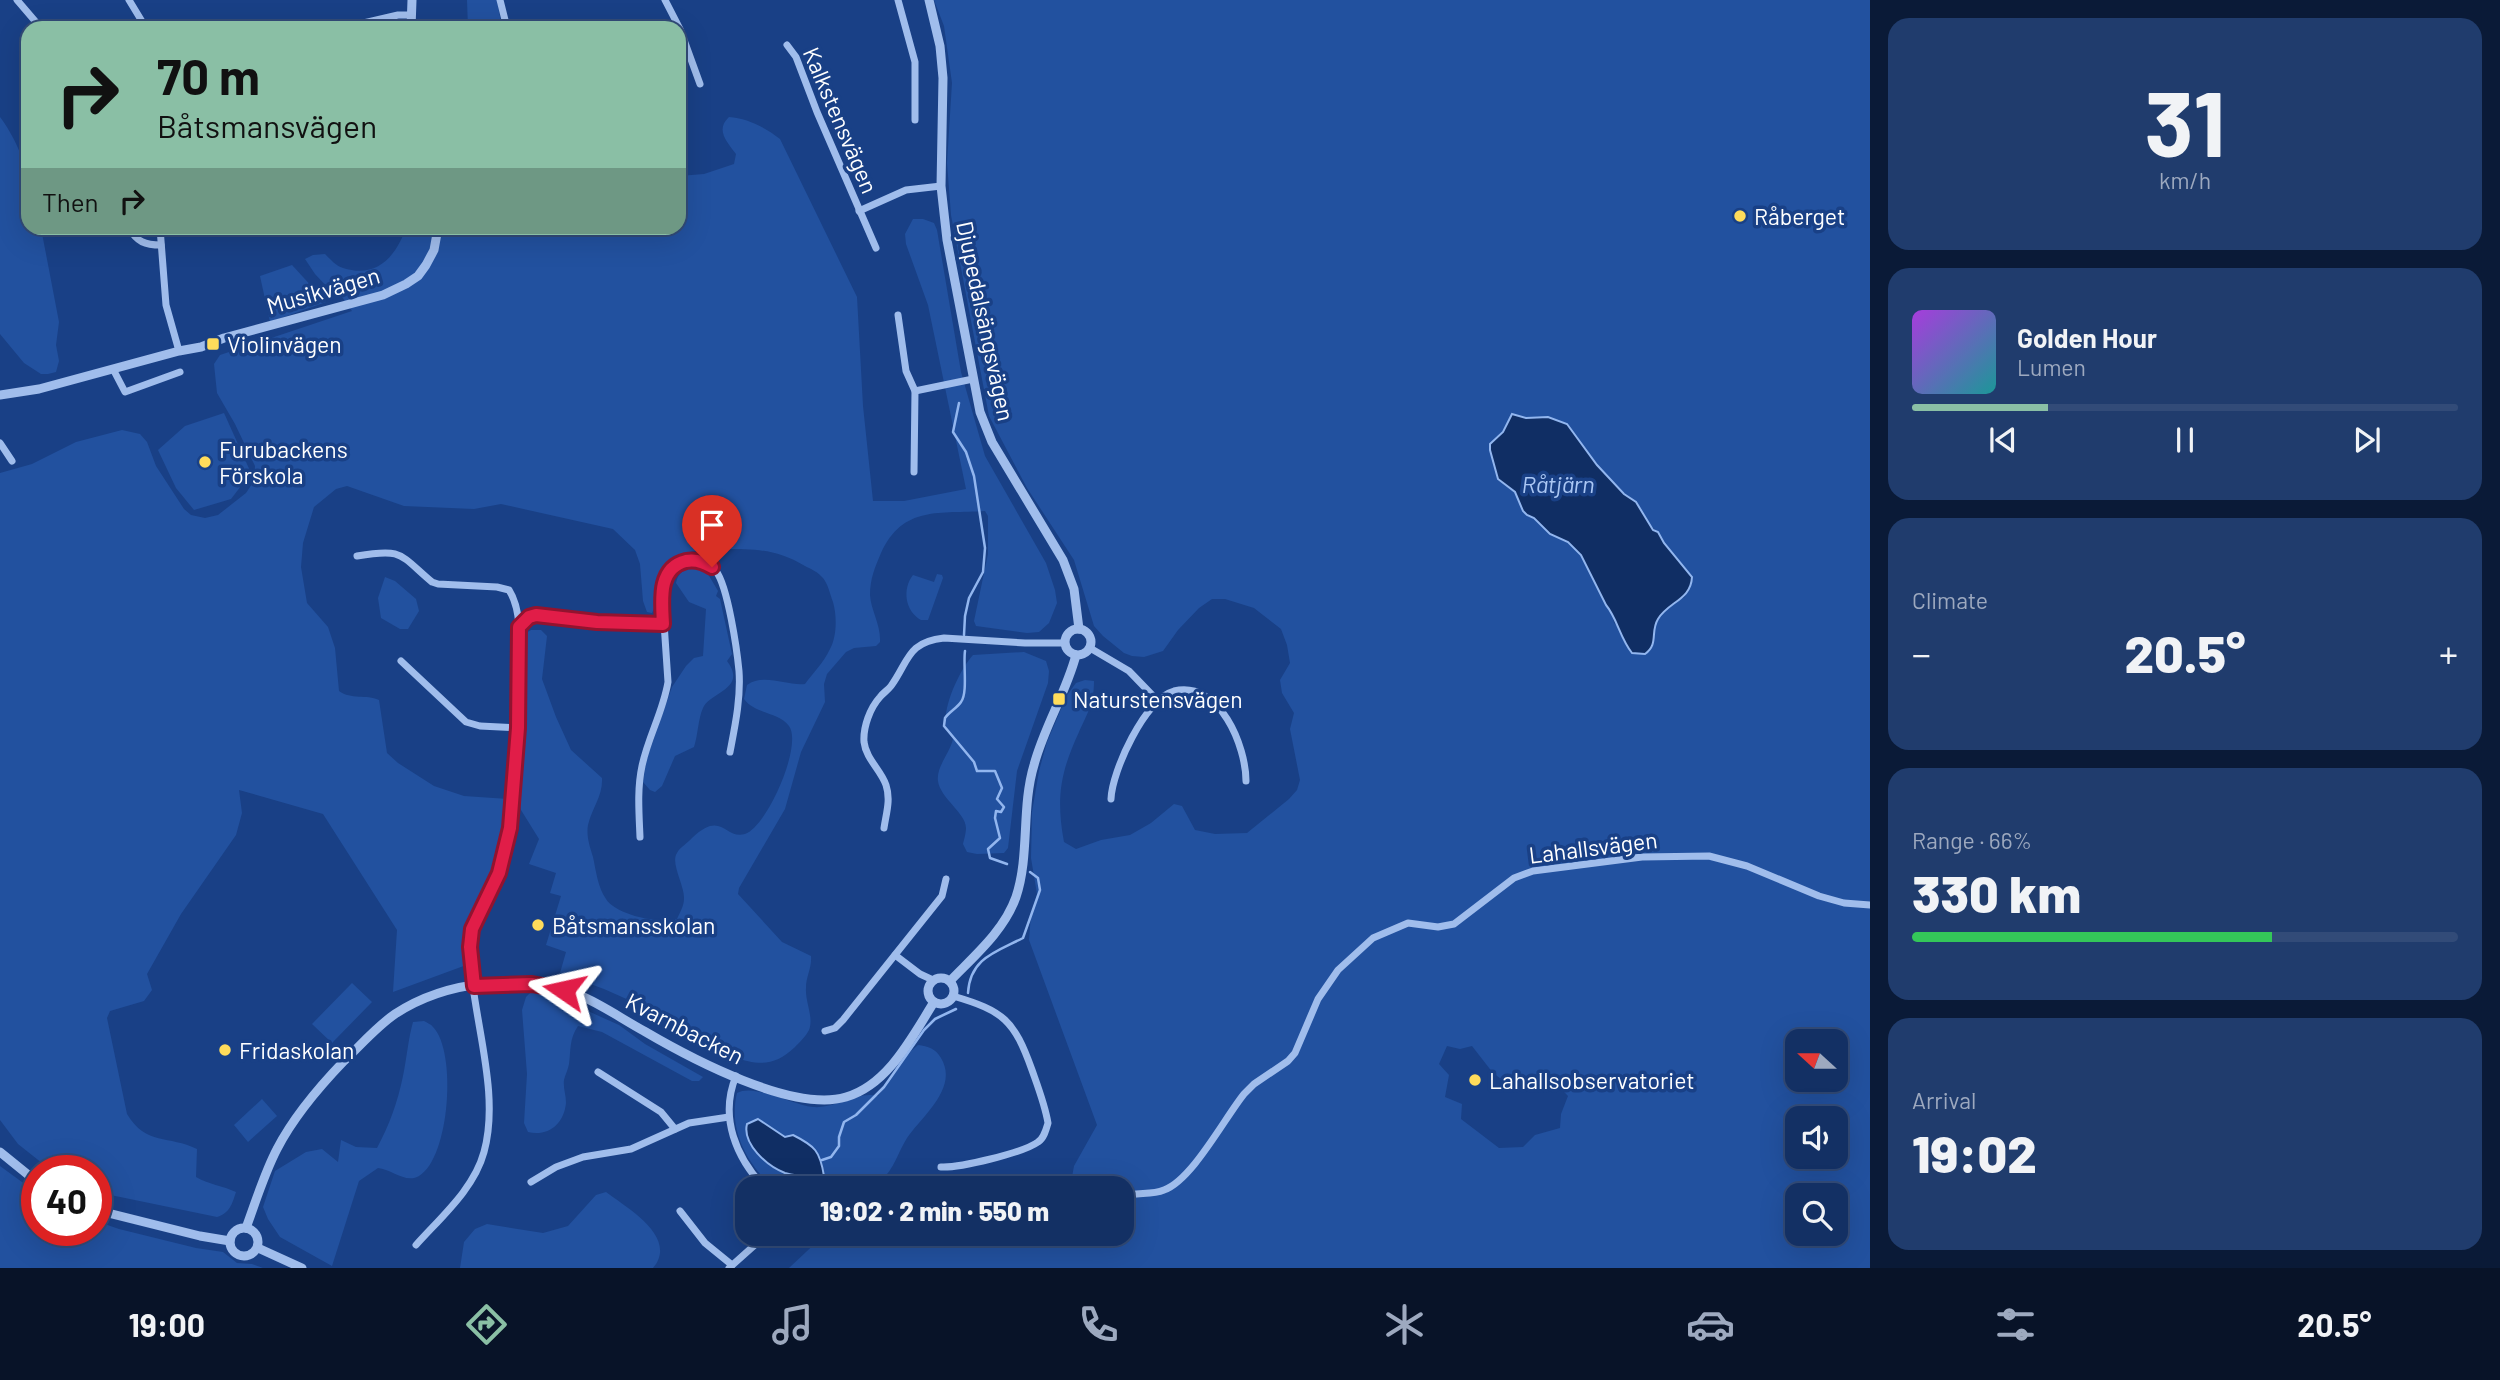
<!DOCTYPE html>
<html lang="en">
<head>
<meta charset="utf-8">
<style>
	:root { --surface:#133064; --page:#203c6d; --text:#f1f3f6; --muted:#9da9bf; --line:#324b78; --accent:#8abfa5 }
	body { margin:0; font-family:Barlow,sans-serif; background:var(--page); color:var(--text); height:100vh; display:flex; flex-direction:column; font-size:26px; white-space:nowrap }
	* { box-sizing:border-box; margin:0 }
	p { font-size:23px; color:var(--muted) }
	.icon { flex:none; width:38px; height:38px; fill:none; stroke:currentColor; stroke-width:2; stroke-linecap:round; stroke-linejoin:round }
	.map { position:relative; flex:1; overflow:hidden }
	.sheet { display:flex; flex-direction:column; gap:18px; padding:18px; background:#0a1a37; width:630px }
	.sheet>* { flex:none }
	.banner { position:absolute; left:21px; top:21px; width:665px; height:214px; border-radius:21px; box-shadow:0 7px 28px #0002,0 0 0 2px var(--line); background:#8abfa5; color:#111; overflow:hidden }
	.needle { width:46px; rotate:291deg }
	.fabs { position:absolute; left:1785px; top:1029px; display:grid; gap:14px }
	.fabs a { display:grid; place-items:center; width:63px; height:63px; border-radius:14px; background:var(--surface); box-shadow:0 7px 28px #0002,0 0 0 2px var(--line); font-size:35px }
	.speed { position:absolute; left:21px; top:1155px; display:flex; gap:14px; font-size:35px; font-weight:700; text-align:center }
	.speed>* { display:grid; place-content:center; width:91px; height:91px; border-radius:50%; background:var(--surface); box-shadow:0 7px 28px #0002,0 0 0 2px var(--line); line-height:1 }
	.speed .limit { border:10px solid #d22; background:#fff; color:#111 }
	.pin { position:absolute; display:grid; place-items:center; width:60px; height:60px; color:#fff; margin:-72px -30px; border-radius:50% 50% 50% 0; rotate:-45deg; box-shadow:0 0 7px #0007 }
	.pin .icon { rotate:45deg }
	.me { position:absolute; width:77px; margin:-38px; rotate:281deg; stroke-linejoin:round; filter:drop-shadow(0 0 5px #0008) }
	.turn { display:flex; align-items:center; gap:24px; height:147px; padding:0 21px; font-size:32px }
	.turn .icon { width:91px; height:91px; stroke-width:2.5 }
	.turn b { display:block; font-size:49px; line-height:60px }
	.then { display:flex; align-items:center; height:66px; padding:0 21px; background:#0003; gap:14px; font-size:26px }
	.big { font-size:52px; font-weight:800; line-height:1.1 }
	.sheet .card { flex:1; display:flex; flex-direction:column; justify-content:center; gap:10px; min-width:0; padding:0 24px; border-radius:21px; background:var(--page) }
	.sheet .dial { align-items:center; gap:0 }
	.dial b { font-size:91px; line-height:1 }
	.song { display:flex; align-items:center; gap:21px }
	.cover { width:84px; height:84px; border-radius:10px; background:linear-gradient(135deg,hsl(280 70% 55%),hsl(180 70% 35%)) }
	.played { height:7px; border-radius:4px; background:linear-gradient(90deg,var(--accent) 25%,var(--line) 25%) }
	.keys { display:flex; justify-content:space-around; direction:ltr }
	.heat { display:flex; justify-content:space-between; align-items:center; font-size:38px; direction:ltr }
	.charge { height:10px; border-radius:5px; background:linear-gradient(90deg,#34c759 66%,var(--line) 0) }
	.trip { position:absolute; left:735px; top:1176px; width:399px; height:70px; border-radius:21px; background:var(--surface); box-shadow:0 7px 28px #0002,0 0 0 2px var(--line); font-weight:800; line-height:70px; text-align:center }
	.tabs { display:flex; height:112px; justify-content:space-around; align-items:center; background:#081328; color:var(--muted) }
	.tabs .icon { width:49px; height:49px }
	.tabs .active { color:var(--accent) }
	.tabs b { font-size:32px; color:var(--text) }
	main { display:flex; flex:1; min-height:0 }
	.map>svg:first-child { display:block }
	.green { fill:#22519f; fill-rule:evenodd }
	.water { fill:#102e64; stroke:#92b6ef; stroke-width:2 }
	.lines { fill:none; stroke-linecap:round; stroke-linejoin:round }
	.stream { stroke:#92b6ef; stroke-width:2.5 }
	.minor { stroke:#a0bdec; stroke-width:7 }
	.tertiary { stroke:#a0bdec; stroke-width:9 }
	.route-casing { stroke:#92132f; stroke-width:18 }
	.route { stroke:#e11d48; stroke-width:12 }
	.poi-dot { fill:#ffdc5b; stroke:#194086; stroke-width:2.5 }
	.labels { text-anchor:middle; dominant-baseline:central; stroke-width:7; stroke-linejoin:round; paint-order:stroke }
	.street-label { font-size:23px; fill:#fff; stroke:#194086 }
	.poi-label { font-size:23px; fill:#fff; stroke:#194086; text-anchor:start }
	.water-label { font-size:24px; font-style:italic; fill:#abc7f4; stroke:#194086 }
</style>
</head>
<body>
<main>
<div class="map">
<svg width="1870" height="1268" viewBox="0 0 1870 1268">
	<rect width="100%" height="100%" fill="#194086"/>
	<g class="green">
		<path d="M467,0H497L502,28H468Z"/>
		<path d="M934,0H1870V1268H789L823,1236L947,1241L966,1234H1122V1188H1070L1074,1166L1097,1125L1029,940L1031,914L1037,894L1031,858L1032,812L1039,771L1047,742L1067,695L1076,683L1085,680L1094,681C1094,703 1088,712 1079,732C1060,773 1056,798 1064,842L1076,849L1101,840L1130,835L1151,823L1174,804L1182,806L1195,830L1215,834L1247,833L1289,799L1297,790L1300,780L1290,729L1294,713L1282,693L1280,680L1290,663L1287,645L1281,629L1254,608L1225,599H1212L1199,608L1178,630L1163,651L1144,657L1132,656L1124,653L1103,636L1094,626L1074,560L1027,488L989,416L951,215L947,163L952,83L944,26ZM1512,415L1526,418L1548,417L1567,424L1597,465L1624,494L1636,502L1650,525L1658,532L1664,543L1692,577L1685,597C1673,604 1656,613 1654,629C1653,640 1655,646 1645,654L1614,623L1611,611L1606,605L1581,555L1568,542L1550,534L1534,518L1523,511L1515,492L1496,468L1490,450L1491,444L1503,432ZM1797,1041H1836V1080H1797ZM1447,1046L1460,1049L1472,1046L1493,1073L1508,1084C1532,1074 1551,1076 1568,1096L1561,1114L1560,1128L1535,1135L1523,1147L1499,1148L1461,1119L1462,1104L1445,1097L1449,1075L1439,1064ZM1797,1118H1836V1157H1797ZM1797,1195H1836V1234H1797Z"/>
		<path d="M0,117C13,134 26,161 28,183C29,197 28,213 28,228H41L59,322L56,345L59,361L56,372L48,374H41L24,363L0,334Z"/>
		<path d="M729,117C747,118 766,128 780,139L857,297L863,406L873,501H904L966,489L928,305L906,244L905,234L913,219H923L934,223L937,230L961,372L985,456L1046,563L1055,590L1057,603L1049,623L1039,632L1027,633L976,626L974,621L988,554V516L985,511C940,514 903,505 881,553C875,567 870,579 870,595C871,611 881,625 880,642L876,646L854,648L846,652L827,674L824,684L825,702L801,752L785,809L739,888L738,894L782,942L811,956C812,968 806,976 806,988C805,1002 814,1017 809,1030C806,1036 799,1043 795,1047C775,1066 759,1066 734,1057L649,1009L604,989L560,973L566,952L546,945L561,896L550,893L556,873L529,864L539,839L521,810L520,801L526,700V633L531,630H541L547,636L542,679L556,717L571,750L602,778C603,796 592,808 588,825C586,836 590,847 593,857C596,871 598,888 606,899C616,915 659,924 677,919C680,912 684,906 684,899C685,886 670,863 677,853C680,847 688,843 692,838C722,809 725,840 745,834C767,827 803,745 789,726C778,711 756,715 744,699L747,685C764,673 787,686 805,684C813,673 824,662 830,649C837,636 837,616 833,602C830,594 828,584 823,578C818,572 811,569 805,566C776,549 756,549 723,549C701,550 680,549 664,568C654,581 660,600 652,613L647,612L643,601L640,564L635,550L613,529L501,504L474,509L404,506L347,486L336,489L314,507L303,543L301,567L307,603L328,627L335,648L339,691C351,700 366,694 379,700L387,753L398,763L434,786L464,796L508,799L499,863L465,927L464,939L469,964L393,992L397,930L323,814L239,790L242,813L236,835L181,914L147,974L152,990L144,1001L110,1011L107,1018L127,1114C146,1146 169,1135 197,1149L196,1177C208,1184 223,1186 236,1192C232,1204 230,1213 217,1217L96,1192V1171H52L18,1144L0,1120V473L32,464L76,442L122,430L140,434L147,442L156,466L184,509L191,515L205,518L218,515L246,493L254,481L255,466L235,424L217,393L214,364L220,355L352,311L342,297L329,289L315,274L305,259L313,255L325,254C330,259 336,266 343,268C377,279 396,256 406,228H679V176L704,174L734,164L736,154C727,142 715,130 729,117Z"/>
		<path d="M292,265L326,302L270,322L260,276Z"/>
		<path d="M224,413L251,473L231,499L194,510L176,488L158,450L185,426Z"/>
		<path d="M694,567L708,574L718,591L716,596L720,599L732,654L727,661C748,689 710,692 703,708C698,719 698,735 694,747L675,756L662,786L655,792L650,790L643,782L646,761L672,687L686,666L694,658L703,656L706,609L689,602L676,583C678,572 684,570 694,567Z"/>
		<path d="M937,574L942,575L943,578L928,620H921C905,611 902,589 913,575L934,582Z"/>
		<path d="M385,577L395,581L416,599L419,611L408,629H400L381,618L378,598Z"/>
		<path d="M1024,652L1046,661L1049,671L1048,683L1017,771L1008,848L1004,853L977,854L967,852L963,844C964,840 966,833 966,828C966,813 940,798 938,781C936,767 950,753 953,739C951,736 948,733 947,730C940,711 960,669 973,655Z"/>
		<path d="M352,983L372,1002L332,1043L312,1024Z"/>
		<path d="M531,992L559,998L619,1025L645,1044L703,1077L699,1081H692L602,1032L578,1026C569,1039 571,1050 569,1064C568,1070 565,1075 564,1080C563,1088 566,1095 566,1103C564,1124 548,1137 528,1132L524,1123L527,1074L522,1010L526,997Z"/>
		<path d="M424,1021C427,1023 431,1024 433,1027C457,1051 450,1158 419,1176C406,1184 391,1169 378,1168L359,1181L332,1266L280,1237L268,1219L263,1207L275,1171L306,1152L322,1149L338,1162L341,1140L356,1147L377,1148C389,1126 398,1101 403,1076C407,1057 408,1040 413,1022Z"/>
		<path d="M918,1045C928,1046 936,1049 941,1058C959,1088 922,1116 907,1138C898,1152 894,1170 881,1180L891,1188H774C747,1164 728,1130 737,1093C754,1083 792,1105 813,1107C836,1109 856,1091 878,1096L911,1051Z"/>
		<path d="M262,1099L277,1116L248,1142L234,1125Z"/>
		<path d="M0,1166L37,1193V1230H96V1221L119,1229L196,1248L223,1252L237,1263L252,1264L263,1268H0Z"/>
		<path d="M606,1192C627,1208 679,1237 653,1268H460L464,1242L475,1229L487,1224L543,1233L568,1226L596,1195Z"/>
	</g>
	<g class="water">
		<path d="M1512,414L1526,418L1548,417L1567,424L1597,465L1624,494L1636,502L1653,530L1658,532L1664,543L1692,577C1691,600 1668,602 1658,619C1650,632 1659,644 1645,654L1632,653C1620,638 1617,618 1606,605L1581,555L1568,542L1550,534L1534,518L1527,515L1523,511L1515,492L1498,479L1490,450V444L1503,432Z"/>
		<path d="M758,1119L785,1137L793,1135C815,1146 820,1151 824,1176C811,1177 798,1177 785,1173C767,1166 742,1144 747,1124Z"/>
	</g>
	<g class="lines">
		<g class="stream">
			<path d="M959,403L953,432L966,452L974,476L985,548L983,572L969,598L965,616L964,635"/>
			<path d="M965,651C963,664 968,693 961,702C957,708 949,712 945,718L944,726L974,762L977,771H995L1002,788L997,799L1004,807L1001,812L996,811L995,818L1000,838L988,849L990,858L1007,864"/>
			<path d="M968,993C970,958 996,952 1023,938L1040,890L1038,878L1030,872"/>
			<path d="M822,1160L831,1157L839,1146V1137L844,1122L856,1115L884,1087L924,1030L935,1019L956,1009"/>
			<path d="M824,1176L830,1187L837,1188"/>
			<path d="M850,1188H857"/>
		</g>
		<g class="minor">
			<path d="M17,0L41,28"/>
			<path d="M129,0L146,28"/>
			<path d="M500,0L507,28"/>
			<path d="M665,0L680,29L700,84"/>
			<path d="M898,0L915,62V120"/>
			<path d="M342,28L398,15H411"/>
			<path d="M787,45L796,57L817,112L876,248"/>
			<path d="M859,211L906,190L941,186"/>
			<path d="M129,228C137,242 145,245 161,245"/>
			<path d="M160,228L166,305L179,351"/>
			<path d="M898,315L906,371L915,391L914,472"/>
			<path d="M113,369L125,392L180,372"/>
			<path d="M915,391L973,379"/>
			<path d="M0,443L12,461"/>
			<path d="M357,556C403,548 399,554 432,582L438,584L497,587L509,590C516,601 518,613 519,625C524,675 518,729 514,779C512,805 512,833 504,858C495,886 472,911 470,941C468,1008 502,1087 484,1152C474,1189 441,1217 416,1245"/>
			<path d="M519,627L529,617L536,615L597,622L663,624"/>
			<path d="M1090,648L1129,671L1157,700"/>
			<path d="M401,661L466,722L480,726L518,728"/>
			<path d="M1111,799C1112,771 1145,699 1174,691C1220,680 1246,747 1246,781"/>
			<path d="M884,828C886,814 891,800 886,785C881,770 866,759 864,742C863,727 870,708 880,697C883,693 888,690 891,686C909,661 907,642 944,638L1025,643H1065"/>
			<path d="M640,837C639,813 637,789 642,766C648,737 663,712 668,682L662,593C665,578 670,564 687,561C698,559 709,562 716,571C728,587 737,650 739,671C741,698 735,726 730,752"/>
			<path d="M895,955L920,974L933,980"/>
			<path d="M825,1031L835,1028L843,1020L942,896L946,879"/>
			<path d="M598,1072L661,1112L675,1129"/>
			<path d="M736,1076C719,1117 736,1158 765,1188"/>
			<path d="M941,1167C959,1168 1023,1153 1038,1142C1044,1138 1046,1130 1048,1123C1045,1105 1038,1087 1032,1070C1014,1020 1004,1011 953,996"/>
			<path d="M531,1182L556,1167L583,1157L631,1149L689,1123L729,1117"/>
			<path d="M1122,1197C1136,1191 1150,1196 1164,1190C1192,1180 1224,1119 1244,1094L1254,1084L1288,1061L1295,1053L1318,999L1338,970L1373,938L1408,923L1438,927L1454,924L1514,878L1533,871L1642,857L1709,856L1747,866L1819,896L1844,903L1870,905"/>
			<path d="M680,1211L705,1243L732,1265"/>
			<path d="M907,1234L929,1237L949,1234"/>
			<path d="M729,1268L767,1234"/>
		</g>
		<g class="tertiary">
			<path d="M929,0L940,46L943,78L941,186L947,240L980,412L992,442L1063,560L1074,589L1079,629"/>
			<path d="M411,28L412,0"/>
			<path d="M0,395L39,389L179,351L201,347L224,338L383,295L406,284L418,276L426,265L434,250L438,228"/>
			<circle cx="1078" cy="642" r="13"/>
			<circle cx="941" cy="991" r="13"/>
			<path d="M950,981C974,956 1004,931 1016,897C1030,855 1021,808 1034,765C1044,727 1066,693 1076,655"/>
			<path d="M0,1152L37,1182"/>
			<path d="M96,1210L200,1236L230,1241"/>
			<circle cx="244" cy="1242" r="14"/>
			<path d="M246,1228C256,1201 264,1174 277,1149C294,1116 318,1088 344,1061C361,1045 376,1027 395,1014C447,980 521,973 579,995C601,1004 622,1019 644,1031C690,1058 793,1113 846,1097C888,1085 912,1037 934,1002"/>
			<path d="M258,1248L302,1268"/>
		</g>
	</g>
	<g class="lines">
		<g class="route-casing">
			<path id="route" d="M564,990L532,984L474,986L470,947L472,929L499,873L510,828L518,728L519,627L529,617L536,615L597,622L663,624C662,602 657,568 686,561C696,559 704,562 712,567"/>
		</g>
		<use href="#route" class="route"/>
	</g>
	<g class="poi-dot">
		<circle cx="1740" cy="216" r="7"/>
		<rect x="206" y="337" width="14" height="14" rx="3.5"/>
		<circle cx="205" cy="462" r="7"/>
		<rect x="1052" y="692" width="14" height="14" rx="3.5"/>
		<circle cx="538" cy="925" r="7"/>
		<circle cx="225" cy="1050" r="7"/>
		<circle cx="1475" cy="1080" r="7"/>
	</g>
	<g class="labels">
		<g class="street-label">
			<text transform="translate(841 120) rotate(67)">Kalkstensvägen</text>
			<text transform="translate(323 290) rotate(-16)">Musikvägen</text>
			<text transform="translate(986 321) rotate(78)">Djupedalsängsvägen</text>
			<text transform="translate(1593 847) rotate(-7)">Lahallsvägen</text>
			<text transform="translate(685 1028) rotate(27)">Kvarnbacken</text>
		</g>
		<g class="poi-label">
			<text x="1754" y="216">Råberget</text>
			<text x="227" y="344">Violinvägen</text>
			<text x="219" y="449">Furubackens<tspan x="219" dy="26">Förskola</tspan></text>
			<text x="1073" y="699">Naturstensvägen</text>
			<text x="552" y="925">Båtsmansskolan</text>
			<text x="239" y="1050">Fridaskolan</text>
			<text x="1489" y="1080">Lahallsobservatoriet</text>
		</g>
		<g class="water-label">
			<text x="1558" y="483">Råtjärn</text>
		</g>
	</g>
</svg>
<div class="fabs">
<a><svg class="needle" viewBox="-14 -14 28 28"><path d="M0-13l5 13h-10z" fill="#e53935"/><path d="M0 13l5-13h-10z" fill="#9da9bf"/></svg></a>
<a><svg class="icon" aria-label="sound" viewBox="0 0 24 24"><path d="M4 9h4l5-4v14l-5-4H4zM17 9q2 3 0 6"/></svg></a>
<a><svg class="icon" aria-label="search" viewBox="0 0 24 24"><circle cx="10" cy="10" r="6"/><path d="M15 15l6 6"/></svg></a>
</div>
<div class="speed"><div class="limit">40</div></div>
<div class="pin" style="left:712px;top:567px;background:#d93025"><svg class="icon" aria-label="arrive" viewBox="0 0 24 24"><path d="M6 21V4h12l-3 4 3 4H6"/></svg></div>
<svg class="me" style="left:564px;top:990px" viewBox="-20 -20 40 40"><path d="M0-17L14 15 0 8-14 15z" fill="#e11d48" stroke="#fff" stroke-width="4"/></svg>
<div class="trip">19:02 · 2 min · 550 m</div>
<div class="banner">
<div class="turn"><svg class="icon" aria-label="right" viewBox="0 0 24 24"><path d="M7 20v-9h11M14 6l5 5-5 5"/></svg><div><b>70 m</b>Båtsmansvägen</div></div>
<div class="then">Then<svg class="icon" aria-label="right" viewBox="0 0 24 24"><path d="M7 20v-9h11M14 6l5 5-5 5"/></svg></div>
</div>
</div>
<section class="sheet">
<div class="card dial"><b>31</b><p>km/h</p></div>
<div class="card">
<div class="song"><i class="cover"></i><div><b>Golden Hour</b><p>Lumen</p></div></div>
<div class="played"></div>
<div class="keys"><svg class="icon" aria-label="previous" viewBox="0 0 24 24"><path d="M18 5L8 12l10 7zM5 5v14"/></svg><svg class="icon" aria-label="pause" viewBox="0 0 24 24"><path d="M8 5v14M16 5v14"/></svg><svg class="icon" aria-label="next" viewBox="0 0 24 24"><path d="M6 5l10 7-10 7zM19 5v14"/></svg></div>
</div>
<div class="card"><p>Climate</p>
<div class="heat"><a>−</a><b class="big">20.5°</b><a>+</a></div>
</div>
<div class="card"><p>Range · 66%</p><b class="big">330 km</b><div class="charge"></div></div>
<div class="card"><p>Arrival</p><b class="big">19:02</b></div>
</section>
</main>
<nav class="tabs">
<b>19:00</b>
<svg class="icon active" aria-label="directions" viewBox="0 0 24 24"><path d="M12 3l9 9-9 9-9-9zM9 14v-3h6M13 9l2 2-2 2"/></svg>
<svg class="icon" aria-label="music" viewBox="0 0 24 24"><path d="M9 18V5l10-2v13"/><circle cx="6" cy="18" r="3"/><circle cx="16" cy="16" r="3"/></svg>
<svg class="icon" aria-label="phone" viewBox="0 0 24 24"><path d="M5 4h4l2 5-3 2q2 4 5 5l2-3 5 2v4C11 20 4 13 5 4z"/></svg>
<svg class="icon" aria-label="climate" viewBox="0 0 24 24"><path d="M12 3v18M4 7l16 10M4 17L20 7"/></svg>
<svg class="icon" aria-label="car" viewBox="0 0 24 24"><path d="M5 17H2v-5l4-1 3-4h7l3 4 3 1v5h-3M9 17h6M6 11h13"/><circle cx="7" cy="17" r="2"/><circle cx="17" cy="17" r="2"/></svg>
<svg class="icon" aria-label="filters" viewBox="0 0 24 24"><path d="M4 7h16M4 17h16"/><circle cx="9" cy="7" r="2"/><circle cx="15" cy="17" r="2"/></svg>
<b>20.5°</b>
</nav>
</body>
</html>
